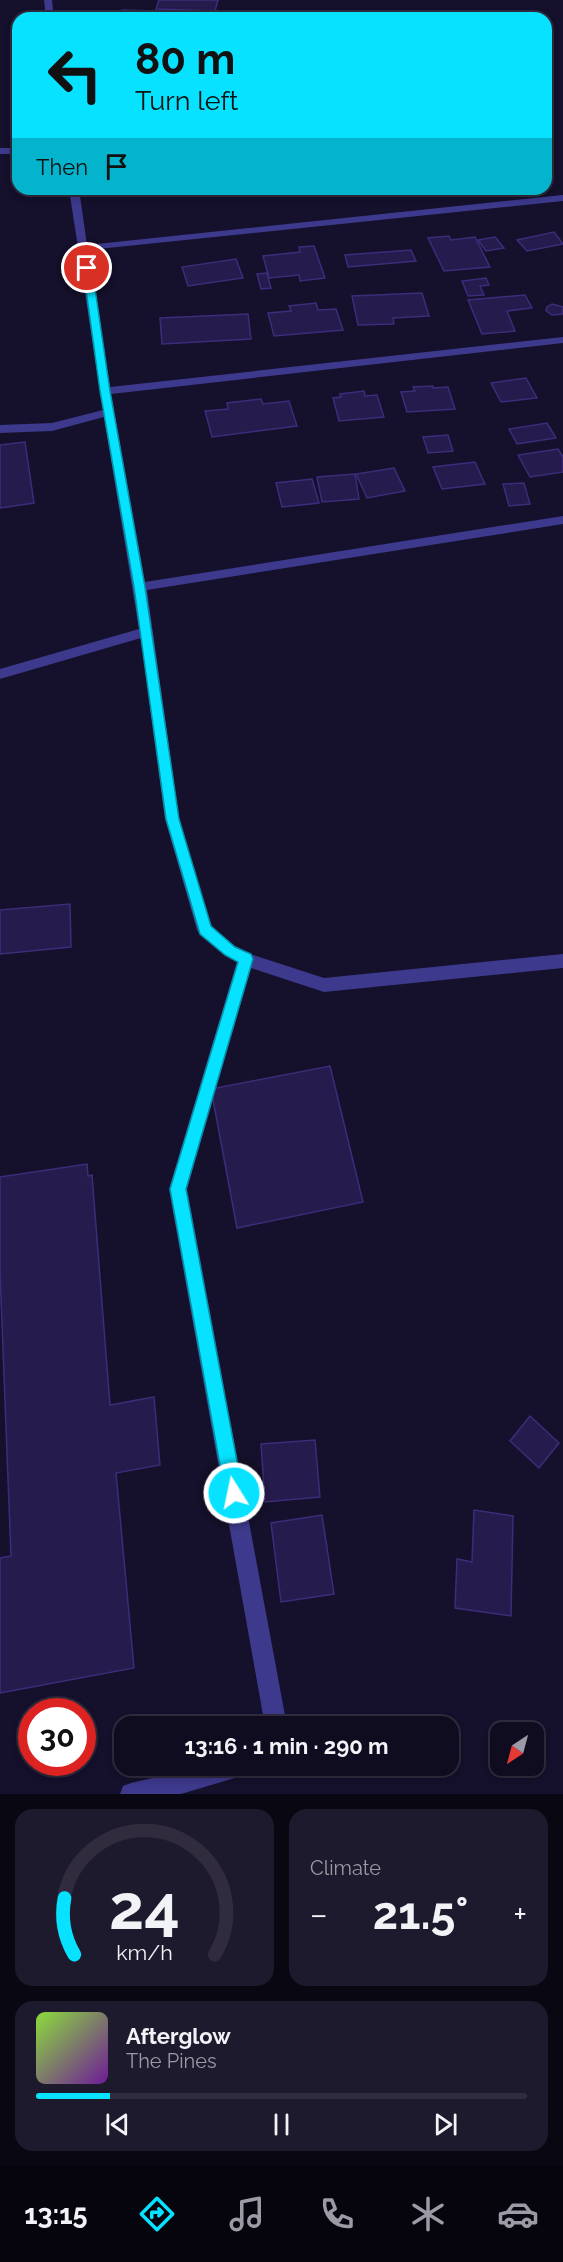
<!DOCTYPE html>
<html lang="en">
<head>
<meta charset="utf-8">
<style>
	:root { --surface:#100c20; --page:#1e1a2d; --text:#f1f3f6; --muted:#9c9ba5; --line:#302c3e; --accent:#06e2ff }
	body { margin:0; font-family:Raleway,sans-serif; background:var(--page); color:var(--text); height:100vh; display:flex; flex-direction:column; font-size:22px; white-space:nowrap }
	* { box-sizing:border-box; margin:0 }
	p { font-size:20px; color:var(--muted) }
	.icon { flex:none; width:33px; height:33px; fill:none; stroke:currentColor; stroke-width:2; stroke-linecap:round; stroke-linejoin:round }
	.map { position:relative; height:1794px; overflow:hidden }
	.side { display:flex; flex-direction:column; gap:15px; padding:15px; background:#090712; flex:1 }
	.side>* { flex:none }
	.guide { position:absolute; left:12px; top:12px; width:540px; height:183px; border-radius:18px; box-shadow:0 3px 9px #0003,0 0 0 2px var(--line); background:#06e2ff; color:#111; overflow:hidden }
	.needle { width:39px; rotate:216deg }
	.buttons { position:absolute; left:490px; top:1722px; display:grid; gap:12px }
	.buttons a { display:grid; place-items:center; width:54px; height:54px; border-radius:12px; background:var(--surface); box-shadow:0 3px 9px #0003,0 0 0 2px var(--line); font-size:30px }
	.speed { position:absolute; left:18px; top:1698px; display:flex; gap:12px; font-size:30px; font-weight:700; text-align:center }
	.speed>* { display:grid; place-content:center; width:78px; height:78px; border-radius:50%; background:var(--surface); box-shadow:0 3px 9px #0003,0 0 0 2px var(--line); line-height:1 }
	.speed .limit { border:9px solid #d22; background:#fff; color:#111 }
	.pin { position:absolute; display:grid; place-items:center; width:51px; height:51px; color:#fff; margin:-26px; border:3px solid #fff; border-radius:50%; box-shadow:0 2px 6px #0007 }
	.me { position:absolute; width:66px; margin:-33px; rotate:350deg; stroke-linejoin:round; filter:drop-shadow(0 0 4px #0008) }
	.turn { display:flex; align-items:center; gap:21px; height:126px; padding:0 24px; font-size:27px }
	.turn .icon { width:78px; height:78px; stroke-width:2.5 }
	.turn b { display:block; font-size:42px; line-height:51px }
	.then { display:flex; align-items:center; height:57px; padding:0 24px; background:#0003; gap:12px; font-size:22px }
	.big { font-size:45px; font-weight:700; line-height:1.1 }
	.side .tile { flex:1; display:flex; flex-direction:column; justify-content:center; gap:9px; min-width:0; padding:0 21px; border-radius:18px; background:var(--page) }
	.side .dial { align-items:center; gap:0 }
	.dial svg { height:156px; overflow:visible; fill:none; stroke:var(--line); stroke-width:7; stroke-linecap:round; text-anchor:middle }
	.dial text { fill:var(--text); stroke:none }
	.song { display:flex; align-items:center; gap:18px }
	.cover { width:72px; height:72px; border-radius:9px; background:linear-gradient(135deg,hsl(90 70% 55%),hsl(280 70% 35%)) }
	.played { height:6px; border-radius:3px; background:linear-gradient(90deg,var(--accent) 15%,var(--line) 15%) }
	.keys { display:flex; justify-content:space-around; direction:ltr }
	.heat { display:flex; justify-content:space-between; align-items:center; font-size:33px; direction:ltr }
	.side .tiles { flex:1; display:grid; gap:15px; grid-template-columns:1fr 1fr }
	.tile:last-child { grid-column:span 2 }
	.trip { position:absolute; left:114px; top:1716px; width:345px; height:60px; border-radius:18px; background:var(--surface); box-shadow:0 3px 9px #0003,0 0 0 2px var(--line); font-weight:700; line-height:60px; text-align:center }
	.menu { display:flex; height:96px; justify-content:space-around; align-items:center; background:#06050d; color:var(--muted) }
	.menu .icon { width:42px; height:42px }
	.menu .selected { color:var(--accent) }
	.menu b { font-size:27px; color:var(--text) }
	.map>svg:first-child { display:block }
	.building { fill:#261b4d; stroke:#3d2c7a; stroke-width:1.5 }
	.lines { fill:none; stroke-linecap:round; stroke-linejoin:round }
	.minor { fill:#3d398c; fill-rule:evenodd }
	.route { fill:#06e2ff; stroke:#0493a6; stroke-width:1.5 }
</style>
</head>
<body>
<div class="map">
<svg width="563" height="1794" viewBox="0 0 563 1794">
	<rect width="100%" height="100%" fill="#15102b"/>
	<g class="building">
		<path d="M159,0H218L215,11L156,9Z"/>
		<path d="M122,10L221,13L220,18H119Z"/>
		<path d="M450,15L451,18H404L403,16Z"/>
		<path d="M554,232L563,244L527,251L517,240Z"/>
		<path d="M449,236L451,240L475,237L490,267L444,271L428,238Z"/>
		<path d="M495,237L504,248L486,251L478,240Z"/>
		<path d="M314,246L325,278L300,281L299,275L269,278L263,256L300,252L299,247Z"/>
		<path d="M411,250L416,261L348,267L345,255Z"/>
		<path d="M236,259L243,278L188,286L182,267Z"/>
		<path d="M267,273L271,288L261,289L257,274Z"/>
		<path d="M486,278L489,285L480,286L484,295L468,296L462,281Z"/>
		<path d="M422,293L429,316L393,318L394,324L358,325L352,296Z"/>
		<path d="M525,295L532,308L507,311L515,331L482,334L468,300Z"/>
		<path d="M316,303L318,310L336,309L343,330L274,336L268,313L291,311L289,306Z"/>
		<path d="M552,304L563,307V314L552,315L546,311L547,307Z"/>
		<path d="M248,314L251,339L162,344L160,318Z"/>
		<path d="M526,378L537,398L501,402L491,383Z"/>
		<path d="M433,386V388L448,387L455,409L407,412L401,392L415,391L413,387Z"/>
		<path d="M364,391L365,396L377,395L384,417L339,421L333,398L341,397L340,394Z"/>
		<path d="M261,399L263,404L289,401L297,426L212,437L205,411L228,409L227,403Z"/>
		<path d="M547,423L556,438L517,444L509,429Z"/>
		<path d="M448,435L453,451L428,453L423,437Z"/>
		<path d="M25,442L34,503L0,508V445Z"/>
		<path d="M558,449L563,457V472L530,477L518,455Z"/>
		<path d="M475,462L485,484L442,489L433,467Z"/>
		<path d="M394,468L405,491L367,498L356,474Z"/>
		<path d="M355,474L359,499L322,502L317,477Z"/>
		<path d="M312,479L319,503L282,507L276,483Z"/>
		<path d="M524,483L530,504L509,506L503,484Z"/>
		<path d="M70,904L71,947L0,954V910Z"/>
		<path d="M330,1066L363,1202L237,1228L211,1089Z"/>
		<path d="M87,1164L88,1176L92,1175L110,1405L154,1397L160,1465L116,1473L134,1668L0,1693V1558L11,1556L0,1272V1177Z"/>
		<path d="M530,1416L559,1443L539,1468L510,1441Z"/>
		<path d="M315,1440L320,1497L265,1502L261,1444Z"/>
		<path d="M474,1510L513,1516L511,1616L455,1608L457,1559L472,1562Z"/>
		<path d="M322,1515L334,1594L281,1602L271,1523Z"/>
	</g>
	<g class="lines">
		<g class="minor">
			<path d="M44,0H52L54,18H46Z"/>
			<rect x="0" y="148" width="18" height="6"/>
			<path d="M69,189H79L87,245L563,195V201L88,250L110,387L563,337V343L111,394L145,582L563,516V524L147,590L179,819L211,926L235,946L250,954L324,978L563,954V968L324,992L251,968L187,1189L287,1726H265L169,1189L237,962L225,956L200,935L197,930L165,819L141,638L0,679V669L139,629L104,417L52,431L0,433V425L52,423L103,410Z"/>
			<path d="M204,1766H249L246,1774L238,1777L181,1794H120L123,1786L131,1783Z"/>
		</g>
	</g>
	<path class="route" d="M87,265L92,268L110,391L145,587L179,819L211,926L235,947L251,954L253,959L186,1189L243,1493L240,1499L234,1502L227,1499L225,1493L170,1189L238,962L225,955L200,934L166,819L134,587L100,391L83,268Z"/>
</svg>
<div class="buttons">
<a><svg class="needle" viewBox="-14 -14 28 28"><path d="M0-13l5 13h-10z" fill="#e53935"/><path d="M0 13l5-13h-10z" fill="#9c9ba5"/></svg></a>
</div>
<div class="speed"><div class="limit">30</div></div>
<div class="pin" style="left:87px;top:268px;background:#d93025"><svg class="icon" aria-label="arrive" viewBox="0 0 24 24"><path d="M6 21V4h12l-3 4 3 4H6"/></svg></div>
<svg class="me" style="left:234px;top:1493px" viewBox="-20 -20 40 40"><circle r="17" fill="#06e2ff" stroke="#fff" stroke-width="3"/><path d="M0-11L8 9 0 5-8 9z" fill="#fff"/></svg>
<div class="trip">13:16 · 1 min · 290 m</div>
<div class="guide">
<div class="turn"><svg class="icon" aria-label="left" viewBox="0 0 24 24"><path d="M17 20v-9H6M10 6l-5 5 5 5"/></svg><div><b>80 m</b>Turn left</div></div>
<div class="then">Then<svg class="icon" aria-label="arrive" viewBox="0 0 24 24"><path d="M6 21V4h12l-3 4 3 4H6"/></svg></div>
</div>
</div>
<section class="side">
<div class="tiles">
<div class="tile dial"><svg viewBox="0 0 100 80">
<path d="M14 69A42 42 0 1 1 86 69"/>
<path d="M14 69A42 42 0 0 1 9 40" stroke="#06e2ff"/>
<text x="50" y="56" font-size="32" font-weight="700">24</text>
<text x="50" y="72" font-size="11">km/h</text>
</svg></div>
<div class="tile"><p>Climate</p>
<div class="heat"><a>−</a><b class="big">21.5°</b><a>+</a></div>
</div>
<div class="tile">
<div class="song"><i class="cover"></i><div><b>Afterglow</b><p>The Pines</p></div></div>
<div class="played"></div>
<div class="keys"><svg class="icon" aria-label="previous" viewBox="0 0 24 24"><path d="M18 5L8 12l10 7zM5 5v14"/></svg><svg class="icon" aria-label="pause" viewBox="0 0 24 24"><path d="M8 5v14M16 5v14"/></svg><svg class="icon" aria-label="next" viewBox="0 0 24 24"><path d="M6 5l10 7-10 7zM19 5v14"/></svg></div>
</div>
</div>
</section>
<nav class="menu">
<b>13:15</b>
<svg class="icon selected" aria-label="directions" viewBox="0 0 24 24"><path d="M12 3l9 9-9 9-9-9zM9 14v-3h6M13 9l2 2-2 2"/></svg>
<svg class="icon" aria-label="music" viewBox="0 0 24 24"><path d="M9 18V5l10-2v13"/><circle cx="6" cy="18" r="3"/><circle cx="16" cy="16" r="3"/></svg>
<svg class="icon" aria-label="phone" viewBox="0 0 24 24"><path d="M5 4h4l2 5-3 2q2 4 5 5l2-3 5 2v4C11 20 4 13 5 4z"/></svg>
<svg class="icon" aria-label="climate" viewBox="0 0 24 24"><path d="M12 3v18M4 7l16 10M4 17L20 7"/></svg>
<svg class="icon" aria-label="car" viewBox="0 0 24 24"><path d="M5 17H2v-5l4-1 3-4h7l3 4 3 1v5h-3M9 17h6M6 11h13"/><circle cx="7" cy="17" r="2"/><circle cx="17" cy="17" r="2"/></svg>
</nav>
</body>
</html>
